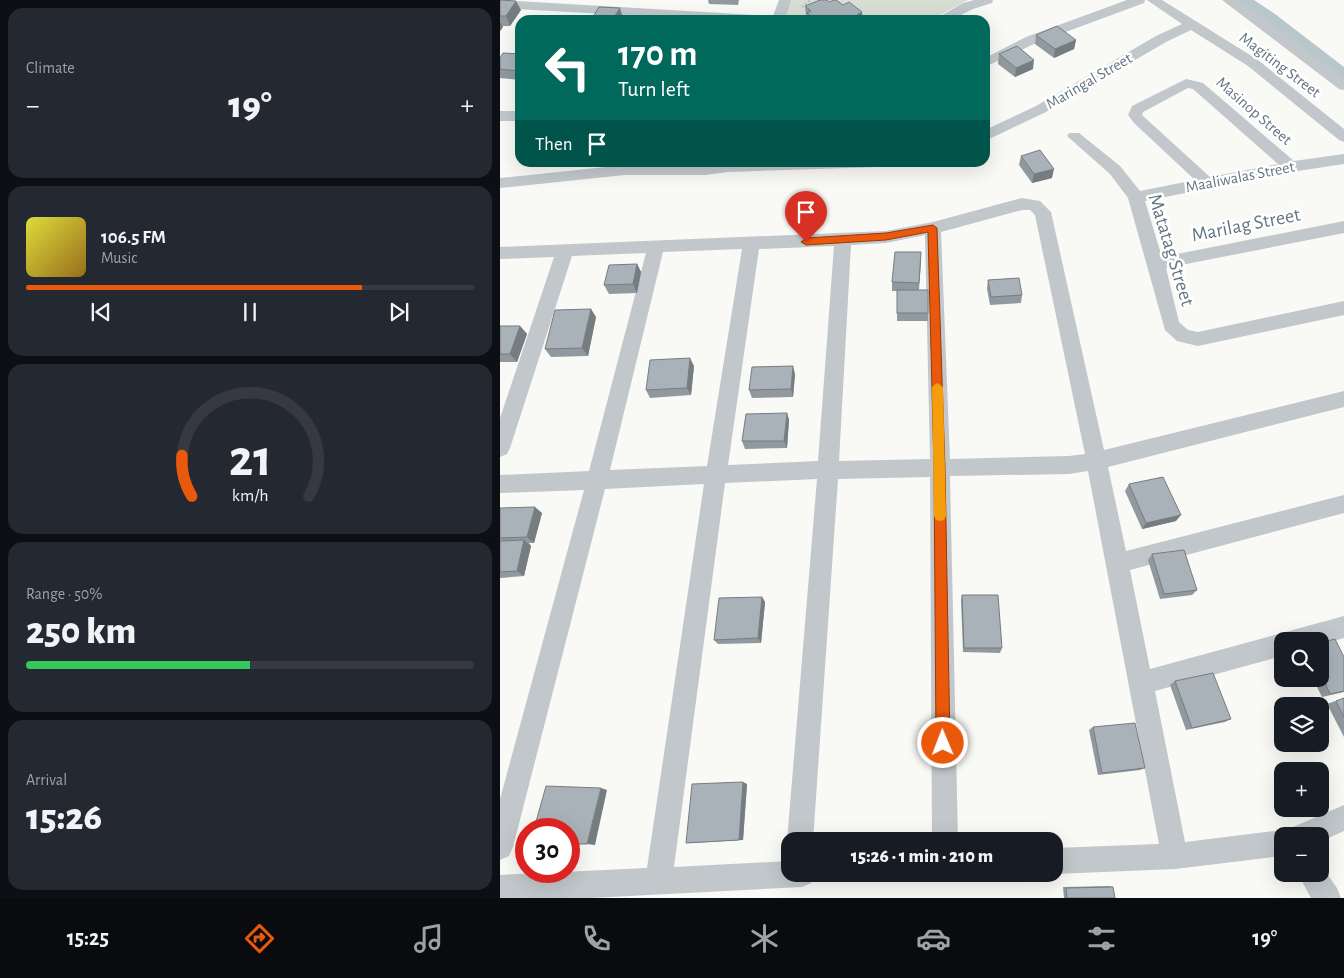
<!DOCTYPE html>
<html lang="en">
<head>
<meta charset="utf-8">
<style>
	:root { --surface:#171b24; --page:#242831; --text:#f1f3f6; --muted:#9ea1a6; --line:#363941; --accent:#ea580c }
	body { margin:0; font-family:"Alegreya Sans",sans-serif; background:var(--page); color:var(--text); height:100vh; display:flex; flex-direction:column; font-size:19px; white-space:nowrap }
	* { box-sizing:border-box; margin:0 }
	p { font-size:16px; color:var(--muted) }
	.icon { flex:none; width:28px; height:28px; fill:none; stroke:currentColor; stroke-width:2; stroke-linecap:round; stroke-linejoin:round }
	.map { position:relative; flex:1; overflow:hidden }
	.side { display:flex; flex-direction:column; gap:8px; padding:8px; background:#0d0f14; width:500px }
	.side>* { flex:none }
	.hud { position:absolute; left:15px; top:15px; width:475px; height:152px; border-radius:15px; box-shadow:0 5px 20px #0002; background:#00695c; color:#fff; overflow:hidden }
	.fabs { position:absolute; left:774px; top:632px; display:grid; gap:10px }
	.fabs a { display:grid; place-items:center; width:55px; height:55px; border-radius:10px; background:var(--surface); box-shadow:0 5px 20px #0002; font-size:25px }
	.speed { position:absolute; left:15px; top:818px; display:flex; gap:10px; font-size:25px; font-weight:700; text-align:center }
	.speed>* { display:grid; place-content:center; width:65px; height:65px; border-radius:50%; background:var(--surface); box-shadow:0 5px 20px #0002; line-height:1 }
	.speed .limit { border:8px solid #d22; background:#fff; color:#111 }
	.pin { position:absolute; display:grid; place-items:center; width:42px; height:42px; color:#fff; margin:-51px -21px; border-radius:50% 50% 50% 0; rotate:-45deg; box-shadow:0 0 5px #0007 }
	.pin .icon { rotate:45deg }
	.me { position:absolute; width:55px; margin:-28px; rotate:359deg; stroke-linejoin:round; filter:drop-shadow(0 0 4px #0008) }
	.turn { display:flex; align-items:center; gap:18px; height:105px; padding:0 20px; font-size:22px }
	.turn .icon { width:65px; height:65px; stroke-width:2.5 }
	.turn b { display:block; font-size:35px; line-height:42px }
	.then { display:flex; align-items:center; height:48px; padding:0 20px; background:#0003; gap:10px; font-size:19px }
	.big { font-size:38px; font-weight:800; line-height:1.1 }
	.side .widget { flex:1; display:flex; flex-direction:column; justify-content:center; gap:8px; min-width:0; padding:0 18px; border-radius:15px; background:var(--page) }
	.side .dial { align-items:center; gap:0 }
	.dial svg { height:130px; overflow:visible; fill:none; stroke:var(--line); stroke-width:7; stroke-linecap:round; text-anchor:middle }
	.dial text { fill:var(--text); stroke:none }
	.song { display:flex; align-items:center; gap:15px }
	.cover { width:60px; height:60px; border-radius:8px; background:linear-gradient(135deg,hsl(60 70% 55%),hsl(40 70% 35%)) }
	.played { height:5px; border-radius:2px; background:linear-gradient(90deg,var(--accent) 75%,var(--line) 75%) }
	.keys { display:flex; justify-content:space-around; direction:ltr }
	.heat { display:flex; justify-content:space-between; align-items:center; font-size:28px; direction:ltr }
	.charge { height:8px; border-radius:4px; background:linear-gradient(90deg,#34c759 50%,var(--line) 0) }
	.trip { position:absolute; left:281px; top:832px; width:282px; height:50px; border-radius:15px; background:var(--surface); box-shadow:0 5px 20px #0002; font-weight:800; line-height:50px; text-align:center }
	.tab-bar { display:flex; height:80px; justify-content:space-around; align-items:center; background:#090b0e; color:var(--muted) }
	.tab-bar .icon { width:35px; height:35px }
	.tab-bar .on { color:var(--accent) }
	.tab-bar b { font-size:22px; color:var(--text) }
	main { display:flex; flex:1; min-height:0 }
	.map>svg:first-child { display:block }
	.green { fill:#d9ded5 }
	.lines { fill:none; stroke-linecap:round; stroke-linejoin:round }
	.canal { fill:#b8c7ca; fill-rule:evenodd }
	.path { stroke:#babec1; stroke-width:2.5; stroke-dasharray:2 2; stroke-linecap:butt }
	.street { fill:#c2c7cb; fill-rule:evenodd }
	.wall { fill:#90999e }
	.shaded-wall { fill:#767d81 }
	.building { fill:#a8b2b8; stroke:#767d81 }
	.route { fill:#ea580c; stroke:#983908 }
	.slow { fill:#f59e0b }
	.labels { text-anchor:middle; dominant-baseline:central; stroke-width:5; stroke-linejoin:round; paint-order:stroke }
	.far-street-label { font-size:16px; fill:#627683; stroke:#fff }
	.street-label { font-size:20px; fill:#627683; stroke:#fff }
</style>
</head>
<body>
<main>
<section class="side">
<div class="widget"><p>Climate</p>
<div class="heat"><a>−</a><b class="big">19°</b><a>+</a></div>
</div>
<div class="widget">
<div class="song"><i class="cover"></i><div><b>106.5 FM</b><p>Music</p></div></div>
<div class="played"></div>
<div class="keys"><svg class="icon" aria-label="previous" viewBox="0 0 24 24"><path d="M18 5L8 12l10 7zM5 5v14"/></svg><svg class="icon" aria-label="pause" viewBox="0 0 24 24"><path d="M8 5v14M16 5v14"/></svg><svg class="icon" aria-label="next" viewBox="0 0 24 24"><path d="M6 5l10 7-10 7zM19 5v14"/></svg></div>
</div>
<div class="widget dial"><svg viewBox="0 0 100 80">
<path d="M14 69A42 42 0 1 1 86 69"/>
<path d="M14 69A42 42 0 0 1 8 44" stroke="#ea580c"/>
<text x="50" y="56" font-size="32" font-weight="700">21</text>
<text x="50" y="72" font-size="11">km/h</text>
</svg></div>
<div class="widget"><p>Range · 50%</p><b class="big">250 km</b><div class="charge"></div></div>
<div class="widget"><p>Arrival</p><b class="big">15:26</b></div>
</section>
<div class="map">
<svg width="844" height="898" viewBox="0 0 844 898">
	<rect width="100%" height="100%" fill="#f9f9f6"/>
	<path class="green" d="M290,0H468L431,20H284Z"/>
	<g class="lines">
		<path class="canal" d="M735,0H754L775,14L844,67V81L838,80Z"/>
		<path class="path" d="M302,7L311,0"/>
		<g class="street">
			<path d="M0,0L273,16L279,0H291L285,20H210L0,8Z"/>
			<path d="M474,0H493L492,3L473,9L451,20H434L463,3Z"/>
			<path d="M627,0H645L644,3L536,43L485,67V58L526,37Z"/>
			<path d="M647,0H662L758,60L844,129V142L839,140L748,66L691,30L666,42L546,112L485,141V130L536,106L656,36L682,24Z"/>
			<path d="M722,0H737L765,18L844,79V90L839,89Z"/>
			<path d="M686,79L703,83L794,161L844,154V164L791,172L645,201L662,257L844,221V233L666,268L679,322L688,330L698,332L844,301V315L698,346L677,341L665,330L628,198L610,174L567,136L569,133H579L620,166L640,191L695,180L634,123L628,115L632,106ZM688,88L693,89L778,164L710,177L642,115L643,112Z"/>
			<rect x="0" y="111" width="20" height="10"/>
			<path d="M223,162H386L384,166L379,167L228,172L205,175H125L0,188V178L125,165H205Z"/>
			<path d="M522,198L540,201L551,212L604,450L844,391V407L608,467L626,551L844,495V513L630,570L650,669L844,616V638L820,645V641H782V656L655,691L685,842L782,830L790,833L793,827L844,805V831L820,842V836H782V856L675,869L555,874H554L555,848L659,844L588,471L569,474L450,476L458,841H432L430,477L338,479L313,841H290V849L287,841L317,479L225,483L174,867L290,861V874H315L311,883L302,887L91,898H0V875L147,868L204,484L105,489L13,847L9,856L0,860V799L84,490L0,493V475L89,471L146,253L72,256L10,448L7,454L0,457V418L54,257L0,259V247L386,231L433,222ZM522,210H530L535,215L585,454L569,456L450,459L441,232ZM425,235L430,459L339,461L351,245L386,243ZM334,246L318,461L228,465L259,249ZM242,249L207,466L110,470L163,252Z"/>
			<path d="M820,864L837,888L841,898H811L798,874H820Z"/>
		</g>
	</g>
	<g class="wall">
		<path d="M0,0L21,10L10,26H2L3,27L0,31Z"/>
		<path d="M208,0H239L238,5L209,4Z"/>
		<path d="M329,2L363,20H308V17L306,16L305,6Z"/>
		<path d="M536,35L576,40L574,49L554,58L535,44Z"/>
		<path d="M20,54V80L0,78V58Z"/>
		<path d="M499,54L533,69L515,77L498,64Z"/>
		<path d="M521,156L552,178L532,183L519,165Z"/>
		<path d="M421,261L419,290H428V321H397V291H392V282Z"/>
		<path d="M137,264L141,272L137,293L109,294L104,285Z"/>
		<path d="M488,280L522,295L521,303L490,305L487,289Z"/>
		<path d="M96,317L88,356L51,357L45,349Z"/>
		<path d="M0,326H20L27,334L17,362H0Z"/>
		<path d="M194,366L191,395L150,398L146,390Z"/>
		<path d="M295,374L293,397L252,398L249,390Z"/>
		<path d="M287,413L289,420L287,448L245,449L242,441Z"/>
		<path d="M629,484L676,521L642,529L625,491Z"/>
		<path d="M0,508L42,513L34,543H29L31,546L24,576L0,578Z"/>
		<path d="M652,554L697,590L692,595L660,599L648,560Z"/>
		<path d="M462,595L502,648L500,653L463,652L461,600Z"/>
		<path d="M262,597L265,602L261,643L218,644L214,640Z"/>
		<path d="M820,643L844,657V692L822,697L813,679H820Z"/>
		<path d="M675,681L731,719L725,722L686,730L670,685Z"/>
		<path d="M844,698V737L827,704Z"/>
		<path d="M593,727L645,768L640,770L598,775L589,730Z"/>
		<path d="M247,784L243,840L191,843H186Z"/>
		<path d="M609,886L613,887L615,898H564L563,887Z"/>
	</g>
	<g class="shaded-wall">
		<path d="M16,1L21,10L10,26L6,16Z"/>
		<path d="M120,8L123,18L121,20H112Z"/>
		<path d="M362,12L363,20H349L357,15Z"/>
		<path d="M0,22L3,27L0,31Z"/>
		<path d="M576,40L574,49L554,58L555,49Z"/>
		<path d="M534,60L533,69L515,77L516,68Z"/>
		<path d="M554,169L552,178L532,183L534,174Z"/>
		<path d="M137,264L141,272L137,293L133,284Z"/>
		<path d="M91,309L96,317L88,356L82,348Z"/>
		<path d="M20,326L27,334L17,362L10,354Z"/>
		<path d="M190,358L194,366L191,395L187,388Z"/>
		<path d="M293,366L295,374L293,397L291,389Z"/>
		<path d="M287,413L289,420L287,448L284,441Z"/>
		<path d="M35,507L42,513L34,543L27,537Z"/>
		<path d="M681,515L676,521L642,529L646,523Z"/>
		<path d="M24,540L31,546L24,576L17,571Z"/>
		<path d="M262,597L265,602L261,643L258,638Z"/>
		<path d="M243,782L247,784L243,840H239Z"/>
		<path d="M101,788L107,790L95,845L87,844Z"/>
	</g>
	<g class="building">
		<path d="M0,0L16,1L6,16H0Z"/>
		<path d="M320,0H327L329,2L334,0H336L343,5L349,2L362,12L357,15L358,16L349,20H316L307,13L311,11L305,6Z"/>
		<path d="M99,7L120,8L112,20H91Z"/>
		<path d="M557,26L576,40L555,49L536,35Z"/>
		<path d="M517,46L534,60L516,68L499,54Z"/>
		<path d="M3,53L20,54V69L18,71L0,69V58Z"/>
		<path d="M540,150L554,169L534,174L521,156Z"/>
		<path d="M395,252H421L419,283L392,282Z"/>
		<path d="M137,264L133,284L104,285L109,265Z"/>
		<path d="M519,278L522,295L491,297L488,280Z"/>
		<rect x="397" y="290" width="31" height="23"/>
		<path d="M91,309L82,348L45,349L55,310Z"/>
		<path d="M0,326H20L10,354H0Z"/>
		<path d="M190,358L187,388L146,390L150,360Z"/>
		<path d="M293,366L291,389L249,390L252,367Z"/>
		<path d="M287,413L284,441H242L246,414Z"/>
		<path d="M663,477L681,515L646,523L629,484Z"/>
		<path d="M35,507L27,537L0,538V508Z"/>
		<path d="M24,540L17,571L0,572V541Z"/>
		<path d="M684,550L697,590L664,594L652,554Z"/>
		<path d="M462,595H498L502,648H464Z"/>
		<path d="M262,597L258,638L214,640L219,598Z"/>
		<path d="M835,639L844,657V691L830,694L820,672V643Z"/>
		<path d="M713,673L731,719L692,728L675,681Z"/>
		<path d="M844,698V717L836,701Z"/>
		<path d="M635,723L645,768L602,773L593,727Z"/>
		<path d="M243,782L239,840L186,843L192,784Z"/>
		<path d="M46,786L101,788L87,844H69V829H34Z"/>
		<path d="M613,887L615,898H567L566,888Z"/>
	</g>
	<path class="route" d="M433,225L437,228L445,468L450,743L448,748L443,750L438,748L436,743L434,468L428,232L386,240L306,245L301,242L306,238L386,233Z"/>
	<path class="slow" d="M437,383L443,387L446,516L444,520L440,521L436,520L434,516L432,387Z"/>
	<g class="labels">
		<g class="far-street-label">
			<text transform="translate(780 65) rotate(37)">Magiting Street</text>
			<text transform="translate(589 81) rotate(-30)">Maringal Street</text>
			<text transform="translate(754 111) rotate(41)">Masinop Street</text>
			<text transform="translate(740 177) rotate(-11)">Maaliwalas Street</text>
		</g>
		<g class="street-label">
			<text transform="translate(746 225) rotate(-11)">Marilag Street</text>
			<text transform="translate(671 250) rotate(73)">Matatag Street</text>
		</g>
	</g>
</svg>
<div class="fabs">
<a><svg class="icon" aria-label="search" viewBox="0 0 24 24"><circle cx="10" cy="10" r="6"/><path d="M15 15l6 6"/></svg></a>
<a><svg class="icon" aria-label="layers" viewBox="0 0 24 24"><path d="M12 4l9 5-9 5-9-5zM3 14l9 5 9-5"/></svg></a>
<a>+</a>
<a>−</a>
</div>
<div class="speed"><div class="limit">30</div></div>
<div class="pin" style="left:306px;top:242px;background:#d93025"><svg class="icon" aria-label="arrive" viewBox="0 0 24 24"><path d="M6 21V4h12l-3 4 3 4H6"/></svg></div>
<svg class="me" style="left:443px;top:743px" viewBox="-20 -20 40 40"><circle r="17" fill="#ea580c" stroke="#fff" stroke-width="3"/><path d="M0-11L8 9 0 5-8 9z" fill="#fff"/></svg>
<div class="trip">15:26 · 1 min · 210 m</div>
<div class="hud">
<div class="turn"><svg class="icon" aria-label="left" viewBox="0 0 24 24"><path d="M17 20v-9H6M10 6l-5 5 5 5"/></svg><div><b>170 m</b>Turn left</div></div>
<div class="then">Then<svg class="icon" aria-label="arrive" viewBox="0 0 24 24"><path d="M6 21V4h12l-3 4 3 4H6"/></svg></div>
</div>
</div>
</main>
<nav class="tab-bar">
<b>15:25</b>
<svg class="icon on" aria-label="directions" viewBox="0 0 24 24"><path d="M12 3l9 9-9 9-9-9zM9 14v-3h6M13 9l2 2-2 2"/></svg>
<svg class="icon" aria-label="music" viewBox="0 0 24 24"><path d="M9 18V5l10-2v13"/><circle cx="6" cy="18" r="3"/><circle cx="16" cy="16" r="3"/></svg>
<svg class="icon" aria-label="phone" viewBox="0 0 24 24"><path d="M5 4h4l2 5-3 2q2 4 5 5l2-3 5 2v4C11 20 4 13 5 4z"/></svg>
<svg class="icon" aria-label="climate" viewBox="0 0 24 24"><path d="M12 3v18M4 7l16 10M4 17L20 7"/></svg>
<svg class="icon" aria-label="car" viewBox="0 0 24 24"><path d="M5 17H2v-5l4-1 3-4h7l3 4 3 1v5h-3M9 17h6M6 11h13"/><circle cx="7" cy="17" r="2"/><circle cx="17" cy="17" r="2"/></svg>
<svg class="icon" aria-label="filters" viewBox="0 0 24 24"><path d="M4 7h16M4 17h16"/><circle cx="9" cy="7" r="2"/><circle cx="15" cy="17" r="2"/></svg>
<b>19°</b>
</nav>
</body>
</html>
